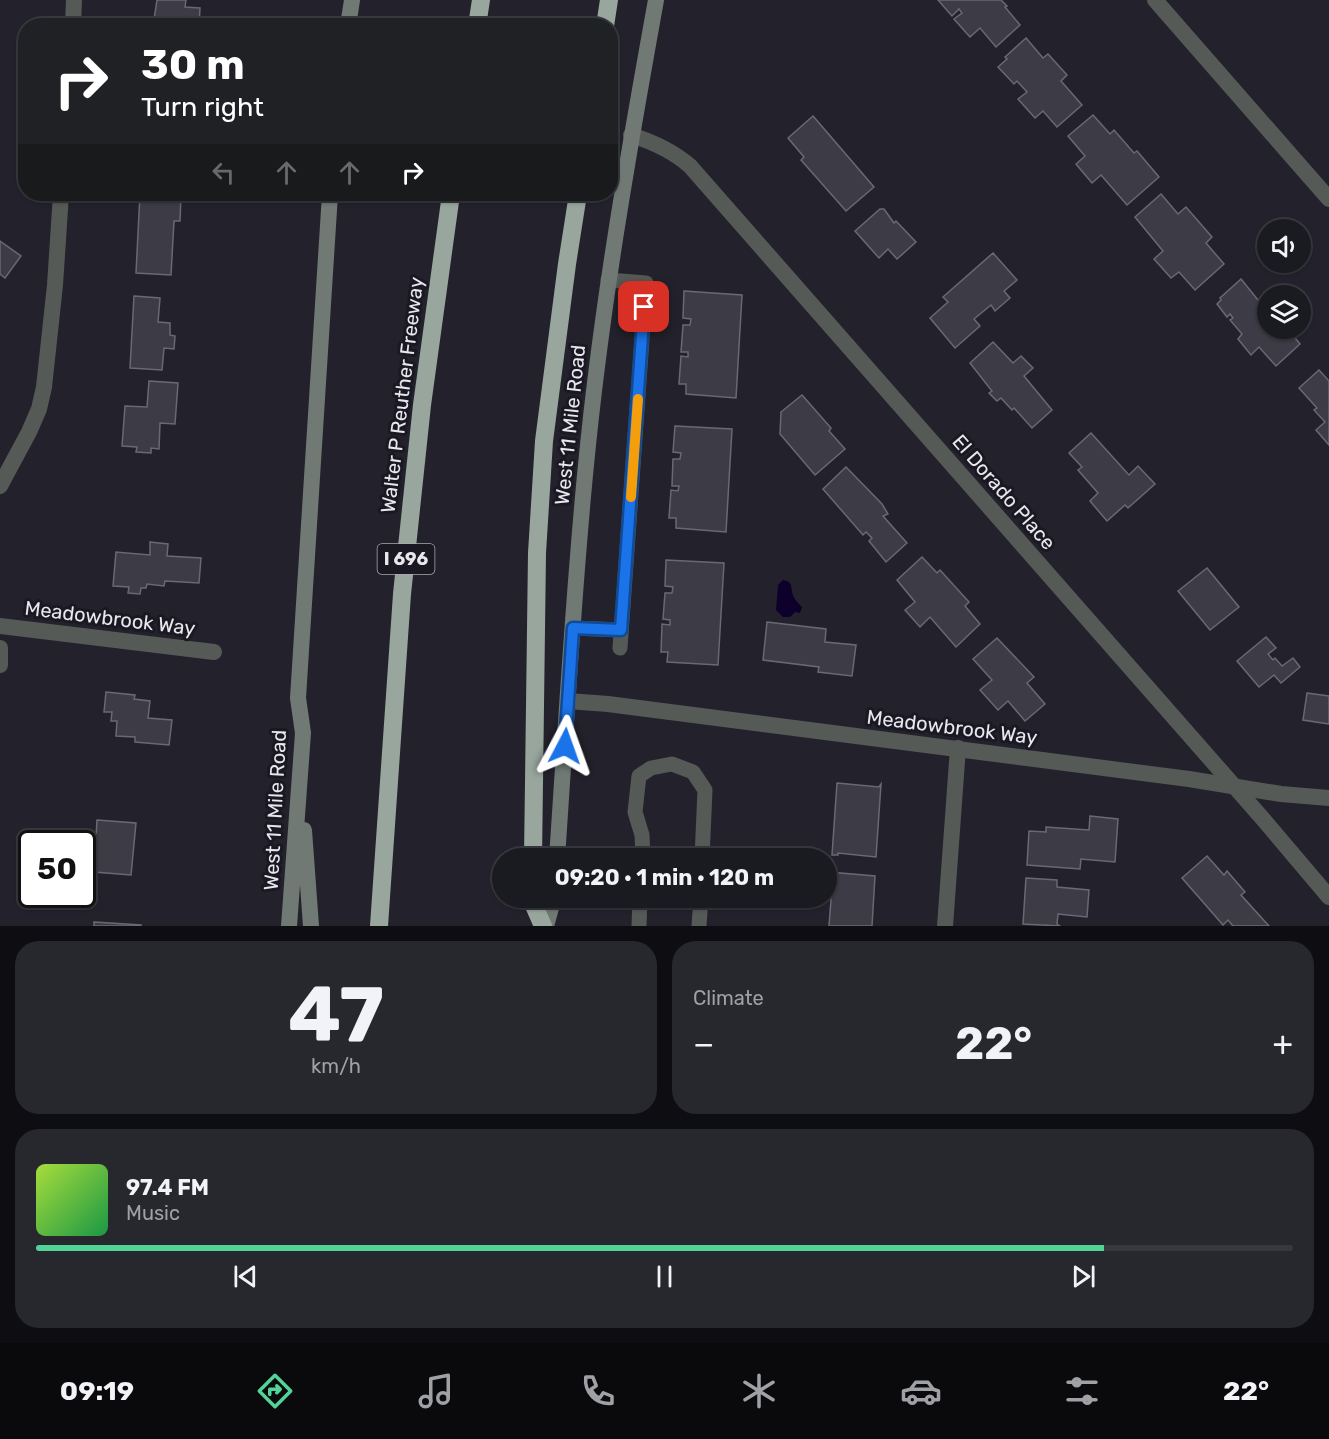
<!DOCTYPE html>
<html lang="en">
<head>
<meta charset="utf-8">
<style>
	:root { --surface:#1a1a21; --page:#27272e; --text:#f1f3f6; --muted:#9fa1a5; --line:#38383f; --accent:#52d397 }
	body { margin:0; font-family:Rubik,sans-serif; background:var(--page); color:var(--text); height:100vh; display:flex; flex-direction:column; font-size:22px; white-space:nowrap }
	* { box-sizing:border-box; margin:0 }
	p { font-size:20px; color:var(--muted) }
	.icon { flex:none; width:33px; height:33px; fill:none; stroke:currentColor; stroke-width:2; stroke-linecap:round; stroke-linejoin:round }
	.map { position:relative; height:926px; overflow:hidden }
	.panel { display:flex; flex-direction:column; gap:15px; padding:15px; background:#0e0e12; flex:1 }
	.panel>* { flex:none }
	.banner { position:absolute; left:18px; top:18px; width:600px; height:183px; border-radius:24px; box-shadow:0 2px 4px #0004,0 0 0 2px var(--line); background:#202124; color:#fff; overflow:hidden }
	.fabs { position:absolute; left:1257px; top:219px; display:grid; gap:12px }
	.fabs a { display:grid; place-items:center; width:54px; height:54px; border-radius:50%; background:var(--surface); box-shadow:0 2px 4px #0004,0 0 0 2px var(--line); font-size:30px }
	.speed { position:absolute; left:18px; top:830px; display:flex; gap:12px; font-size:30px; font-weight:700; text-align:center }
	.speed>* { display:grid; place-content:center; width:78px; height:78px; border-radius:50%; background:var(--surface); box-shadow:0 2px 4px #0004,0 0 0 2px var(--line); line-height:1 }
	.speed .limit { border:3px solid #111; border-radius:9px; background:#fff; color:#111 }
	.pin { position:absolute; display:grid; place-items:center; width:51px; height:51px; color:#fff; margin:-26px; border-radius:12px; box-shadow:0 3px 9px #0006 }
	.me { position:absolute; width:66px; margin:-33px; rotate:4deg; stroke-linejoin:round; filter:drop-shadow(0 0 4px #0008) }
	.turn { display:flex; align-items:center; gap:21px; height:126px; padding:0 24px; font-size:27px }
	.turn .icon { width:78px; height:78px; stroke-width:2.5 }
	.turn b { display:block; font-size:42px; line-height:51px }
	.lanes { display:flex; align-items:center; height:57px; padding:0 24px; background:#0003; justify-content:center; gap:30px; direction:ltr }
	.lanes .off { opacity:.35 }
	.big { font-size:45px; font-weight:700; line-height:1.1 }
	.panel .widget { flex:1; display:flex; flex-direction:column; justify-content:center; gap:9px; min-width:0; padding:0 21px; border-radius:24px; background:var(--page) }
	.panel .dial { align-items:center; gap:0 }
	.dial b { font-size:78px; line-height:1 }
	.song { display:flex; align-items:center; gap:18px }
	.cover { width:72px; height:72px; border-radius:9px; background:linear-gradient(135deg,hsl(80 70% 55%),hsl(140 70% 35%)) }
	.played { height:6px; border-radius:3px; background:linear-gradient(90deg,var(--accent) 85%,var(--line) 85%) }
	.keys { display:flex; justify-content:space-around; direction:ltr }
	.heat { display:flex; justify-content:space-between; align-items:center; font-size:33px; direction:ltr }
	.panel .tiles { flex:1; display:grid; gap:15px; grid-template-columns:1fr 1fr }
	.widget:last-child { grid-column:span 2 }
	.trip { position:absolute; left:492px; top:848px; width:345px; height:60px; border-radius:30px; background:var(--surface); box-shadow:0 2px 4px #0004,0 0 0 2px var(--line); font-weight:700; line-height:60px; text-align:center }
	.menu { display:flex; height:96px; justify-content:space-around; align-items:center; background:#0a0a0d; color:var(--muted) }
	.menu .icon { width:42px; height:42px }
	.menu .selected { color:var(--accent) }
	.menu b { font-size:27px; color:var(--text) }
	.map>svg:first-child { display:block }
	.water { fill:#0d002a }
	.building { fill:#3c3b46; stroke:#6a6874; stroke-width:1.5 }
	.lines { fill:none; stroke-linecap:round; stroke-linejoin:round }
	.service { stroke:#555a57; stroke-width:15 }
	.minor { stroke:#555a57; stroke-width:16 }
	.secondary { stroke:#707974; stroke-width:16 }
	.motorway { stroke:#98a69e; stroke-width:18 }
	.route-casing { stroke:#114b97; stroke-width:15 }
	.route { stroke:#1a73e8; stroke-width:10 }
	.slow { stroke:#f59e0b; stroke-width:10 }
	.labels { text-anchor:middle; dominant-baseline:central; stroke-width:6; stroke-linejoin:round; paint-order:stroke }
	.shield { fill:#1a1822; stroke:#aaa9b1; stroke-width:1.5 }
	.shield-label { font-size:18px; font-weight:bold; fill:#e8e7ee }
	.street-label { font-size:20px; fill:#e8e7ee; stroke:#1a1822 }
</style>
</head>
<body>
<div class="map">
<svg width="1329" height="926" viewBox="0 0 1329 926">
	<rect width="100%" height="100%" fill="#23222c"/>
	<path class="water" d="M783,580C794,582 790,587 793,595C794,599 799,604 802,607L800,613L795,612L790,617H783L776,610L778,585Z"/>
	<g class="building">
		<path d="M157,0H186L185,7L200,8L199,26H153Z"/>
		<path d="M938,0H1001L1007,6L1005,7L1020,25L996,47L980,28L970,37L954,19L962,13L959,9L952,16Z"/>
		<path d="M1026,38L1043,58L1048,54L1067,75L1061,81L1082,105L1057,127L1043,111L1035,118L1018,99L1027,92L1017,81L1014,84L998,67L1007,59L1005,57Z"/>
		<path d="M1093,115L1110,134L1114,130L1134,153L1137,151L1159,177L1127,205L1101,175L1092,183L1076,164L1085,156L1068,136Z"/>
		<path d="M813,116L874,187L846,211L801,160L804,157L788,138Z"/>
		<path d="M140,194L181,195L180,221H174L171,275L136,273Z"/>
		<path d="M1161,194L1178,214L1186,207L1212,237L1206,243L1224,264L1195,290L1179,272L1171,278L1154,259L1163,251L1135,217Z"/>
		<path d="M880,209H884L894,223L896,221L916,242L897,259L888,249L879,258L855,231Z"/>
		<path d="M0,241L21,256L5,278L0,274Z"/>
		<path d="M993,253L1017,280L1004,291L1010,298L995,311L991,305L974,319L980,326L955,348L930,318L948,302L943,297Z"/>
		<path d="M1241,279L1258,300L1261,298L1262,301L1265,298L1268,301V328H1287L1300,344L1276,366L1259,347L1251,355L1238,339L1242,334L1230,320L1233,318L1230,314L1227,317L1217,304L1221,300L1220,298Z"/>
		<path d="M684,291L742,295L736,398L686,394V384H679L681,356L688,357V352H681L683,325H690L691,319L683,318Z"/>
		<path d="M134,296L160,298L158,322L170,323V335L175,336L174,349L164,348L162,370L130,368Z"/>
		<path d="M993,342L1013,363L1021,356L1033,368L1024,376L1052,410L1032,428L1014,408L1012,410L1001,398L997,401L989,393L992,391L970,363Z"/>
		<path d="M1319,370L1329,381V445L1316,430L1325,422L1314,410L1317,408L1299,388Z"/>
		<path d="M149,381L178,383L175,424L160,423L159,449L151,448V453L136,452L137,447L122,446L125,406L147,407Z"/>
		<path d="M802,395L831,428L829,431L845,449L815,475L780,434L781,412Z"/>
		<path d="M675,426L732,429L726,532L676,528V518H669L671,490L678,491L679,486H672L673,459H680L681,453L673,452Z"/>
		<path d="M1091,433L1129,475L1138,466L1155,484L1128,508L1125,505L1107,521L1090,501L1098,493L1078,470L1082,467L1069,453Z"/>
		<path d="M846,467L882,504L888,514L883,516L907,543L886,562L869,541L872,538L866,532L863,535L823,489Z"/>
		<path d="M150,542L168,544L167,556L201,558L199,583L165,581L164,586L147,584L146,588H141L140,594L128,593L129,587L113,586L116,552L150,555Z"/>
		<path d="M922,557L937,573L940,570L969,602L965,606L980,624L956,647L930,617L920,627L905,610L915,602L897,580Z"/>
		<path d="M666,560L724,563L718,665L667,662L668,652H661L662,624L670,625V620L663,619L665,593H672L673,587L665,586Z"/>
		<path d="M1207,568L1239,607L1210,630L1178,591Z"/>
		<path d="M767,622L826,629L825,642L856,645L852,676L818,672L819,667L763,660Z"/>
		<path d="M1266,637L1276,648L1268,654L1273,660L1275,658L1282,666L1293,658L1300,667L1281,683L1274,675L1259,687L1237,661Z"/>
		<path d="M997,638L1034,677L1027,683L1045,704L1025,721L1008,701L998,710L980,690L992,680L973,659Z"/>
		<path d="M106,692L135,695L134,699L150,701L148,718L172,720L169,745L135,742V737L116,736L117,721H111L112,712H104Z"/>
		<path d="M1307,693L1329,696V724L1303,720Z"/>
		<path d="M837,783L879,787L881,784L876,857L838,853V855H832Z"/>
		<path d="M1090,816L1118,819L1115,862L1081,859L1080,869L1027,865L1029,831L1046,832V827L1089,830Z"/>
		<path d="M97,820L136,823L131,875L94,872Z"/>
		<path d="M1207,856L1224,875L1227,871L1245,892L1241,895L1269,926H1233L1228,920L1223,925L1182,878Z"/>
		<path d="M829,872L875,876L872,926H829L832,887H828Z"/>
		<path d="M1026,878L1057,880V887L1089,890L1087,917L1058,914L1057,924L1060,926L1023,924Z"/>
		<path d="M94,922L141,925V926H94Z"/>
	</g>
	<g class="lines">
		<g class="service">
			<path d="M608,280L646,283L620,648"/>
			<path d="M573,628L621,630"/>
			<path d="M643,858L642,835L635,812L639,776L651,768L672,764L693,772L705,790L702,858"/>
			<path d="M639,926L640,897"/>
			<path d="M699,926L701,897"/>
		</g>
		<g class="minor">
			<path d="M1155,0L1329,199"/>
			<path d="M73,26L74,0"/>
			<path d="M631,135C653,142 673,151 690,166L1263,819L1329,897"/>
			<path d="M0,486L29,432L39,409L44,387L55,285L61,194"/>
			<path d="M0,626L214,652"/>
			<path d="M0,648V665"/>
			<path d="M568,701L608,704L1189,779L1281,794L1329,798"/>
			<path d="M945,926L958,748"/>
		</g>
		<g class="secondary">
			<path d="M348,26L352,0"/>
			<path d="M304,830L311,926"/>
			<path d="M557,858C566,727 573,596 586,465C601,309 628,155 656,0"/>
			<path d="M289,926L303,733L298,698L330,194"/>
			<path d="M546,926L554,897"/>
		</g>
		<g class="motorway">
			<path d="M477,26L481,0"/>
			<path d="M605,26L609,0"/>
			<path d="M533,858L537,553L544,441L567,264L578,194"/>
			<path d="M533,897L532,901L543,926"/>
			<path d="M379,926L402,594L422,405L451,194"/>
		</g>
	</g>
	<g class="lines">
		<g class="route-casing">
			<path id="route" d="M565,746L573,628L621,630L644,307"/>
		</g>
		<use href="#route" class="route"/>
		<path class="slow" d="M631,497L638,399"/>
	</g>
	<g class="labels">
		<rect class="shield" x="377.5" y="544" width="57" height="30" rx="4.5"/>
		<g class="shield-label">
			<text x="406" y="559">I 696</text>
		</g>
		<g class="street-label">
			<text transform="translate(402 395) rotate(-83)">Walter P Reuther Freeway</text>
			<text transform="translate(570 425) rotate(-84)">West 11 Mile Road</text>
			<text transform="translate(1004 492) rotate(49)">El Dorado Place</text>
			<text transform="translate(110 618) rotate(7)">Meadowbrook Way</text>
			<text transform="translate(952 727) rotate(7)">Meadowbrook Way</text>
			<text transform="translate(275 810) rotate(-87)">West 11 Mile Road</text>
		</g>
	</g>
</svg>
<div class="fabs">
<a><svg class="icon" aria-label="sound" viewBox="0 0 24 24"><path d="M4 9h4l5-4v14l-5-4H4zM17 9q2 3 0 6"/></svg></a>
<a><svg class="icon" aria-label="layers" viewBox="0 0 24 24"><path d="M12 4l9 5-9 5-9-5zM3 14l9 5 9-5"/></svg></a>
</div>
<div class="speed"><div class="limit">50</div></div>
<div class="pin" style="left:644px;top:307px;background:#d93025"><svg class="icon" aria-label="arrive" viewBox="0 0 24 24"><path d="M6 21V4h12l-3 4 3 4H6"/></svg></div>
<svg class="me" style="left:565px;top:746px" viewBox="-20 -20 40 40"><path d="M0-17L14 15 0 8-14 15z" fill="#1a73e8" stroke="#fff" stroke-width="4"/></svg>
<div class="trip">09:20 · 1 min · 120 m</div>
<div class="banner">
<div class="turn"><svg class="icon" aria-label="right" viewBox="0 0 24 24"><path d="M7 20v-9h11M14 6l5 5-5 5"/></svg><div><b>30 m</b>Turn right</div></div>
<div class="lanes"><svg class="icon off" aria-label="left" viewBox="0 0 24 24"><path d="M17 20v-9H6M10 6l-5 5 5 5"/></svg><svg class="icon off" aria-label="ahead" viewBox="0 0 24 24"><path d="M12 20V5M6 11l6-6 6 6"/></svg><svg class="icon off" aria-label="ahead" viewBox="0 0 24 24"><path d="M12 20V5M6 11l6-6 6 6"/></svg><svg class="icon" aria-label="right" viewBox="0 0 24 24"><path d="M7 20v-9h11M14 6l5 5-5 5"/></svg></div>
</div>
</div>
<section class="panel">
<div class="tiles">
<div class="widget dial"><b>47</b><p>km/h</p></div>
<div class="widget"><p>Climate</p>
<div class="heat"><a>−</a><b class="big">22°</b><a>+</a></div>
</div>
<div class="widget">
<div class="song"><i class="cover"></i><div><b>97.4 FM</b><p>Music</p></div></div>
<div class="played"></div>
<div class="keys"><svg class="icon" aria-label="previous" viewBox="0 0 24 24"><path d="M18 5L8 12l10 7zM5 5v14"/></svg><svg class="icon" aria-label="pause" viewBox="0 0 24 24"><path d="M8 5v14M16 5v14"/></svg><svg class="icon" aria-label="next" viewBox="0 0 24 24"><path d="M6 5l10 7-10 7zM19 5v14"/></svg></div>
</div>
</div>
</section>
<nav class="menu">
<b>09:19</b>
<svg class="icon selected" aria-label="directions" viewBox="0 0 24 24"><path d="M12 3l9 9-9 9-9-9zM9 14v-3h6M13 9l2 2-2 2"/></svg>
<svg class="icon" aria-label="music" viewBox="0 0 24 24"><path d="M9 18V5l10-2v13"/><circle cx="6" cy="18" r="3"/><circle cx="16" cy="16" r="3"/></svg>
<svg class="icon" aria-label="phone" viewBox="0 0 24 24"><path d="M5 4h4l2 5-3 2q2 4 5 5l2-3 5 2v4C11 20 4 13 5 4z"/></svg>
<svg class="icon" aria-label="climate" viewBox="0 0 24 24"><path d="M12 3v18M4 7l16 10M4 17L20 7"/></svg>
<svg class="icon" aria-label="car" viewBox="0 0 24 24"><path d="M5 17H2v-5l4-1 3-4h7l3 4 3 1v5h-3M9 17h6M6 11h13"/><circle cx="7" cy="17" r="2"/><circle cx="17" cy="17" r="2"/></svg>
<svg class="icon" aria-label="filters" viewBox="0 0 24 24"><path d="M4 7h16M4 17h16"/><circle cx="9" cy="7" r="2"/><circle cx="15" cy="17" r="2"/></svg>
<b>22°</b>
</nav>
</body>
</html>
